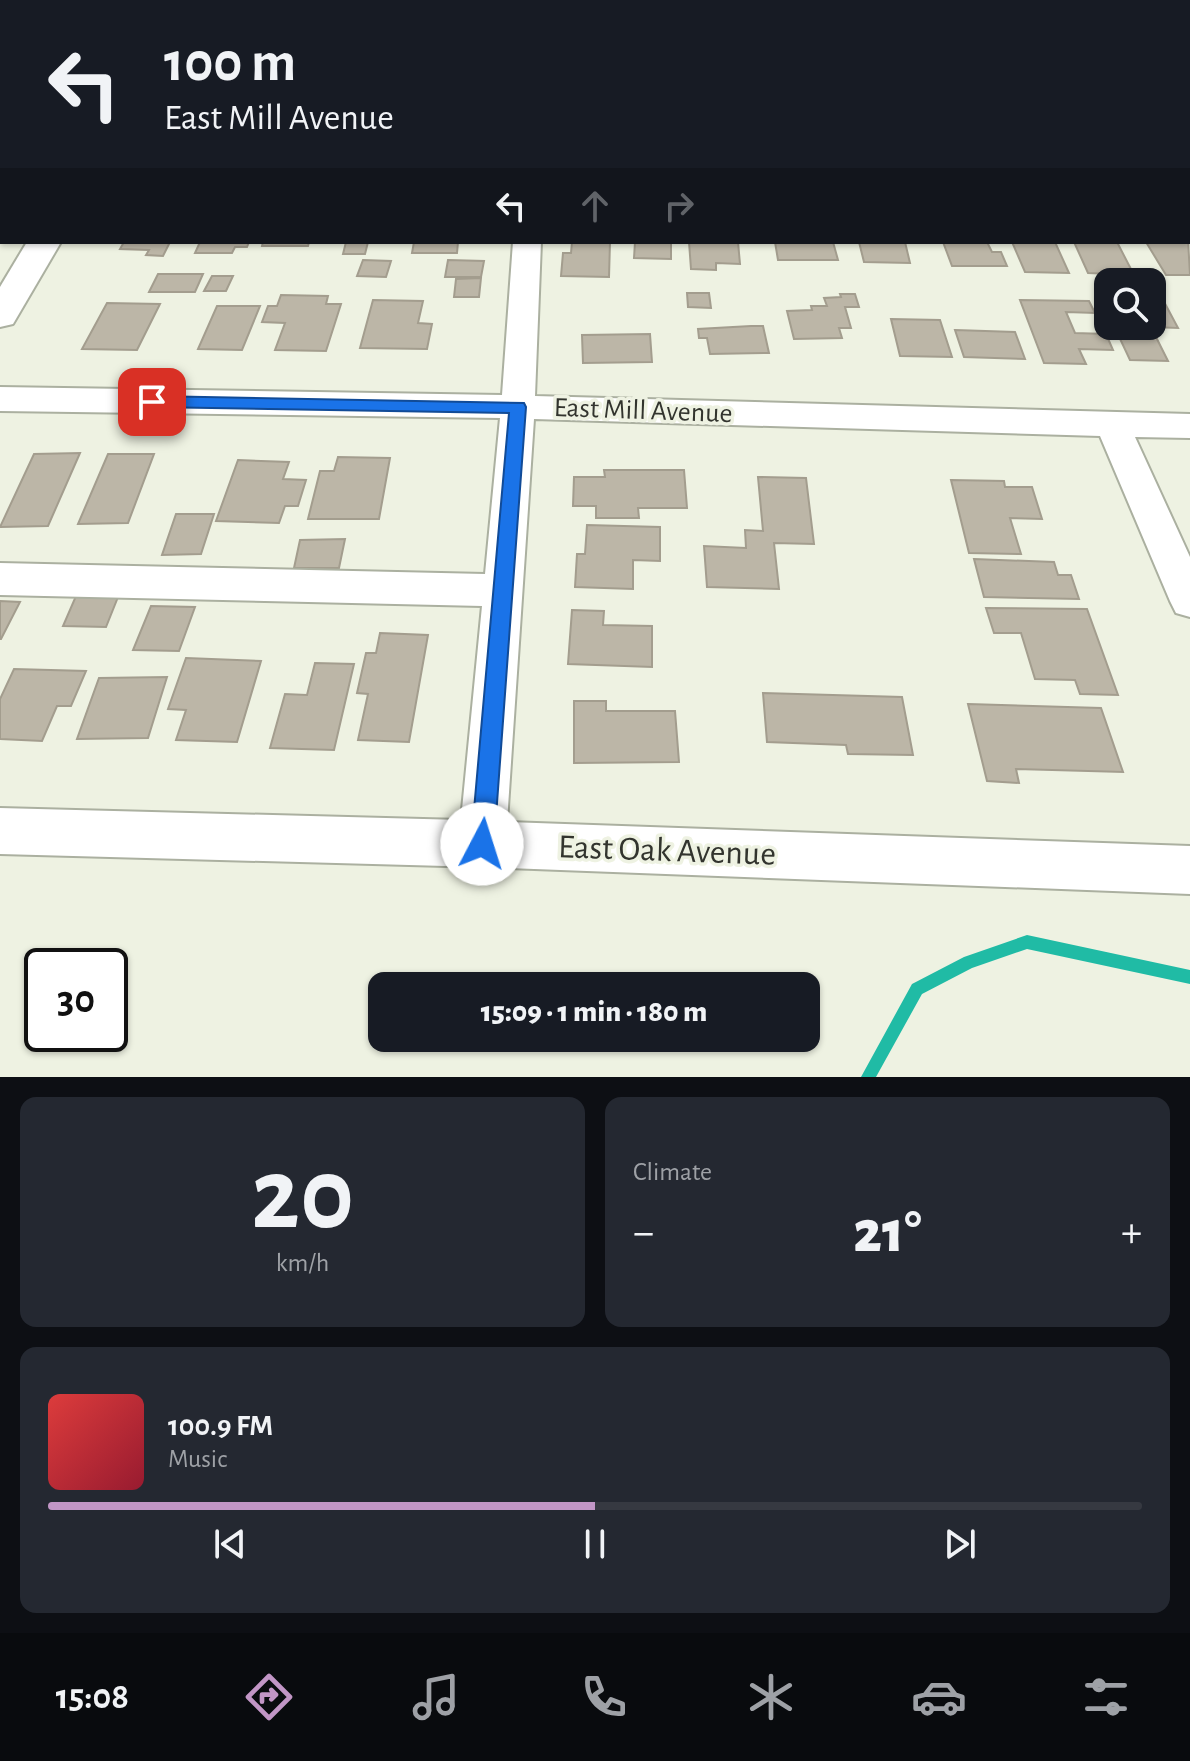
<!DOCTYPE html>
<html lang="en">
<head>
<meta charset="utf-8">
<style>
	:root { --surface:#171b24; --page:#242831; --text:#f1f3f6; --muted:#9ea1a6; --line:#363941; --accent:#c296c6 }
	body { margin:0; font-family:"Alegreya Sans",sans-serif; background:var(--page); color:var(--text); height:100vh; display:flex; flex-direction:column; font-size:30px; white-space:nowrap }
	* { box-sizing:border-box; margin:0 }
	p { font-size:26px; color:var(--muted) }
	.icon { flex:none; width:44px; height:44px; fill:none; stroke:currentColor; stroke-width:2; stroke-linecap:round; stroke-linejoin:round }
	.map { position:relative; height:1077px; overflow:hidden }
	.drawer { display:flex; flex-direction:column; gap:20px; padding:20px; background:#0d0f14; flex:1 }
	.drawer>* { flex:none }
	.banner { position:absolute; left:0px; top:0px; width:1190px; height:244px; box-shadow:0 2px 6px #0004; background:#171b24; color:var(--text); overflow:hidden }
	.tools { position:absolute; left:1094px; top:268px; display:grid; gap:16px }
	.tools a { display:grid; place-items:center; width:72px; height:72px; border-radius:16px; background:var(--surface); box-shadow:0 2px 6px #0004; font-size:40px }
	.speed { position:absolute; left:24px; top:948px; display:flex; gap:16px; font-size:40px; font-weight:700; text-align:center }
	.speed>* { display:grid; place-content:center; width:104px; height:104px; border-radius:50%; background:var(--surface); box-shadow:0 2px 6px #0004; line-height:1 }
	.speed .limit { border:4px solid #111; border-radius:12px; background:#fff; color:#111 }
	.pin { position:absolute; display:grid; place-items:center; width:68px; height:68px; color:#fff; margin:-34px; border-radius:16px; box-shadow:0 4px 12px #0006 }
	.me { position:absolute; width:88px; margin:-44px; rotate:5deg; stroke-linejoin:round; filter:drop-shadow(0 0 6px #0008) }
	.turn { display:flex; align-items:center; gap:28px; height:168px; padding:0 32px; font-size:36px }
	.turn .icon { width:104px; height:104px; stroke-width:2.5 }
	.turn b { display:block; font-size:56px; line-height:68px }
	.lanes { display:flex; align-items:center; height:76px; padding:0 32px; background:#0003; justify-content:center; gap:40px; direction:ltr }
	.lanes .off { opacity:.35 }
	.big { font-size:60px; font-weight:800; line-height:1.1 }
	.drawer .card { flex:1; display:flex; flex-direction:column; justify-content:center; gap:12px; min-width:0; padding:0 28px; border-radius:16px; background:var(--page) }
	.drawer .dial { align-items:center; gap:0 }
	.dial b { font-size:104px; line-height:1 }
	.song { display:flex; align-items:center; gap:24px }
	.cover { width:96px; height:96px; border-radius:12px; background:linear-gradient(135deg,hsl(0 70% 55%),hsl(350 70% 35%)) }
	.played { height:8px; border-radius:4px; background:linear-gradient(90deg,var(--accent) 50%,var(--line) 50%) }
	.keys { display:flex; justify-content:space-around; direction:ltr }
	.heat { display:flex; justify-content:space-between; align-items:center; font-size:44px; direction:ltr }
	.drawer .tiles { flex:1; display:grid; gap:20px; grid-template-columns:1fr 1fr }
	.card:last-child { grid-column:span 2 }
	.trip { position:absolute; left:368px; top:972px; width:452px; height:80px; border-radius:16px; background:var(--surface); box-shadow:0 2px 6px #0004; font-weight:800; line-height:80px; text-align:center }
	.dock { display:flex; height:128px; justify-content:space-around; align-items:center; background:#090b0e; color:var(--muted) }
	.dock .icon { width:56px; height:56px }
	.dock .active { color:var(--accent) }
	.dock b { font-size:36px; color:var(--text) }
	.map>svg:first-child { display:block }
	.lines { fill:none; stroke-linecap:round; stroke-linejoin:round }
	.stream { fill:#20bba5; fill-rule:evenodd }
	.building { fill:#bcb6a7; stroke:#a39d8e; stroke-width:2 }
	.minor-casing { stroke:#abb0a0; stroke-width:4 }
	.major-casing { stroke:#abb0a0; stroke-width:4 }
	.minor { fill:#fff; fill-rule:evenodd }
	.major { fill:#fff; fill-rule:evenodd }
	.route { fill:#1a73e8; stroke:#114b97; stroke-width:2 }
	.labels { text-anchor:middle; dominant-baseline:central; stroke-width:7; stroke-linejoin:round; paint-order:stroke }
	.street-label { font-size:28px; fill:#32342e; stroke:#eef2e2 }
	.near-street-label { font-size:34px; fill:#32342e; stroke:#eef2e2 }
</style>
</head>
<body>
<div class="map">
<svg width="1190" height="1077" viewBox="0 0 1190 1077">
	<rect width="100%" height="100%" fill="#eef2e2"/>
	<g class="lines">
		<path class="stream" d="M1027,935L1190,970V984L1027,949L972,968L922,994L876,1077H861L912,984L964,957Z"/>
	</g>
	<g class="building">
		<path d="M1188,239L1190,275H1166L1146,242H1188Z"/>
		<path d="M124,242H170L163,256L146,255L149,250L120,249Z"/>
		<path d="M200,242H249L247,247H235L232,253H195Z"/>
		<path d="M263,242H309L308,246H262Z"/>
		<path d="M346,242H368L365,254H343Z"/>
		<path d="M414,242H458L457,253H412Z"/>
		<path d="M572,242H610L609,277L561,276L563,253H571Z"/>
		<path d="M635,242H671V259L634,258Z"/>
		<path d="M689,242H738L740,264L716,263V270L691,269Z"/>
		<path d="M775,242H833L838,260H778Z"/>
		<path d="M859,242H905L910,263L864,262Z"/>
		<path d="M943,242H987L992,252H1001L1007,266H952Z"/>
		<path d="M1012,242H1055L1069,273L1025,272Z"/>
		<path d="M1074,242H1117L1134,275L1088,273Z"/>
		<path d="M363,260L391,261L386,277L357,276Z"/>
		<path d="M448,260L484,261L481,277H445Z"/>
		<path d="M158,274H203L195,292H149Z"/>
		<path d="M212,276H233L226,291H204Z"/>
		<path d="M1127,276H1153L1162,290H1152V282H1130Z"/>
		<path d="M481,278L479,297H454L456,279Z"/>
		<path d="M687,293H709L711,308L688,307Z"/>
		<path d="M840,294H855L859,307H845L851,328H839L842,338L794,339L787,311L812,310L811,306H827L824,298L841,297Z"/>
		<path d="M281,295L328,296L326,304H341L326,351L275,350L285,323L262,322L268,306H277Z"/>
		<path d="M1152,296H1161L1178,328L1151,327L1168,361L1130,360L1114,326H1152Z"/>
		<path d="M373,300L423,301L418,323L432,324L427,349L360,348Z"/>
		<path d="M1020,300L1089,301L1095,313L1066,312L1075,333L1106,334L1113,350L1079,349L1086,364L1044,363Z"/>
		<path d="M107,303L160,304L137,350L82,349Z"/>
		<path d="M217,306H260L242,350L198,349Z"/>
		<path d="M891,319L940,320L952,357L900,356Z"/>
		<path d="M751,326H763L769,353L710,354L707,338H699L698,329Z"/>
		<path d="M955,330L1015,332L1025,359L964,357Z"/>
		<path d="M650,334L652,362L583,363L582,335Z"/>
		<path d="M80,453L48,526L0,527L34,454Z"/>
		<path d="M108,454H154L128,523L78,524Z"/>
		<path d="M338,457L390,458L379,519H308L320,471H334Z"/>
		<path d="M238,460L289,462L283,479L306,480L298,506H285L279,523L216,521Z"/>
		<path d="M604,470H684L687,508H638L639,518H596V506H573L574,477H605Z"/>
		<path d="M758,477L806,478L814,544L774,543L779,589L707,587L704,546L746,548L745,530L763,531Z"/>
		<path d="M951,480L1004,481L1005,487H1032L1042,519L1010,518L1021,554L969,553Z"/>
		<path d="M176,514H214L201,554L162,555Z"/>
		<path d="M587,525L660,527V561L633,560V589L575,587L577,554H585Z"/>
		<path d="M345,539L339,568H294L300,540Z"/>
		<path d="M974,559L1054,562L1058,575H1071L1079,599L984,597Z"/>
		<path d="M76,596L118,597L106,627L63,626Z"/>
		<path d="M0,601L20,602L1,639H0Z"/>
		<path d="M151,606L195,607L179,651L133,650Z"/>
		<path d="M986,608L1087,609L1118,695L1080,694L1075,680L1035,679L1021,633H994Z"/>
		<path d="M572,610L604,611L603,625L652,626V667L568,664Z"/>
		<path d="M380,633L428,635L409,742L358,740L368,694L357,693L366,653H376Z"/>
		<path d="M186,658L261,661L237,742L176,740L186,710L168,709Z"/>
		<path d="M315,663L354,664L334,750L270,748L285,694L307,695Z"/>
		<path d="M14,669L86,671L71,706H57L42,741L0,739V699Z"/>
		<path d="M167,677L148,738L77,739L99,678Z"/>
		<path d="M763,693L902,697L913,755L848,754L846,745L767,742Z"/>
		<path d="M574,701H606V711H675L679,762L574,763Z"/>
		<path d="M968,704L1101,708L1123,772L1016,769L1019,783L987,781Z"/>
	</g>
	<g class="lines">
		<g class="minor-casing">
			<g id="minor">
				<path d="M730,0H750L751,2H729Z"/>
				<path d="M859,0H879L880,2H858Z"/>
				<path d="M995,0H1016L1018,2H996Z"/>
				<path d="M1122,0H1143L1145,2H1123Z"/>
				<path d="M2,36V51L0,52V37Z"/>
				<path d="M1188,62L1190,63V78L1188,77Z"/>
				<rect x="0" y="169" width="2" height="16"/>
				<rect x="1188" y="184" width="2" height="16"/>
				<path d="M513,242H541L535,396L1190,414V438L1135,437L1190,557V617L1176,613L1170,601L1100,436L534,419L507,822L1190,846V894L482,867L0,854V808L461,820L482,606L0,595V563L485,574L500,418L0,411V387L502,395Z"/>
			</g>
		</g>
		<g class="major-casing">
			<path id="major" d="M27,242H61L13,324L0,327V287Z"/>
		</g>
		<use href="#minor" class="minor"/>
		<use href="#major" class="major"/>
	</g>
	<path class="route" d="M152,396L524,403L526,407L494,844L490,852L482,855L474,852L471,844L509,413L152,407L144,402Z"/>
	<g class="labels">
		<g class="street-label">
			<text transform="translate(643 411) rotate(2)">East Mill Avenue</text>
		</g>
		<g class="near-street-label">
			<text transform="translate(667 851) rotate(2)">East Oak Avenue</text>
		</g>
	</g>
</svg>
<div class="tools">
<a><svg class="icon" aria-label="search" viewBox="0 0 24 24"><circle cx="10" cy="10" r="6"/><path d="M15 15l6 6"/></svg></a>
</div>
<div class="speed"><div class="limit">30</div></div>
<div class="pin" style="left:152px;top:402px;background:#d93025"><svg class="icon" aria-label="arrive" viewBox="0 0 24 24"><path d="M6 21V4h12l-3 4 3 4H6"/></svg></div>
<svg class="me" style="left:482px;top:844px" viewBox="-20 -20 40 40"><circle r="19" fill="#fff"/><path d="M0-13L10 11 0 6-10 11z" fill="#1a73e8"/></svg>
<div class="trip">15:09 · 1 min · 180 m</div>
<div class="banner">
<div class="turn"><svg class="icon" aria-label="left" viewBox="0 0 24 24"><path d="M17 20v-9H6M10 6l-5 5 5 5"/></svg><div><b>100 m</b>East Mill Avenue</div></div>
<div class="lanes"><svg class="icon" aria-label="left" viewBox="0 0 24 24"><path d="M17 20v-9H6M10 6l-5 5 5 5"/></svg><svg class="icon off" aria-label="ahead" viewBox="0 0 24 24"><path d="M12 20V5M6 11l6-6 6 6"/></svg><svg class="icon off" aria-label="right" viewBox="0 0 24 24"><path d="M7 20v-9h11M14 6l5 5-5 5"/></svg></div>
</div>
</div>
<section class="drawer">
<div class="tiles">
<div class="card dial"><b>20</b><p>km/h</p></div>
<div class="card"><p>Climate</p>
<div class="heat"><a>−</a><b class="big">21°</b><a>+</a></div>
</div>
<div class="card">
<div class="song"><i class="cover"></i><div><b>100.9 FM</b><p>Music</p></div></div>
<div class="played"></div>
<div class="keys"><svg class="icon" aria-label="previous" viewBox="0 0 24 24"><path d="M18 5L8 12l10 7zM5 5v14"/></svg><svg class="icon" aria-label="pause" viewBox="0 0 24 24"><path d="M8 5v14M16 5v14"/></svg><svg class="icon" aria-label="next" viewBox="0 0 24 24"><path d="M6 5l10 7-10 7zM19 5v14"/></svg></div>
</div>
</div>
</section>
<nav class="dock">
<b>15:08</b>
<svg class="icon active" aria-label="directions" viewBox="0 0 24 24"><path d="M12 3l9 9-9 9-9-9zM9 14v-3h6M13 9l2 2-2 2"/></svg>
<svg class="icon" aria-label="music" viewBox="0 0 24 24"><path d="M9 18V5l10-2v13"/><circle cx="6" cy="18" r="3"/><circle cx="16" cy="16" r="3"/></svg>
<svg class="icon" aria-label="phone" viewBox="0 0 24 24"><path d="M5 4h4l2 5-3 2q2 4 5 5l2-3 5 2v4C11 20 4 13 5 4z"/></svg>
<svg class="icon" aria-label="climate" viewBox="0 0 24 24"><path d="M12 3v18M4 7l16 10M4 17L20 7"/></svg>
<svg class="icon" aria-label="car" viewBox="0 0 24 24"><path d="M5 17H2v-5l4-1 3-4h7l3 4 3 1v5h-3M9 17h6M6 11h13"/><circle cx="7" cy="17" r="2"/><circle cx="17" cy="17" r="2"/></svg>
<svg class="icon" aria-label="filters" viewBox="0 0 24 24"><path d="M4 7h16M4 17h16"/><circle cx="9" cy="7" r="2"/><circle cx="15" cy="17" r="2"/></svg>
</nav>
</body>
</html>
